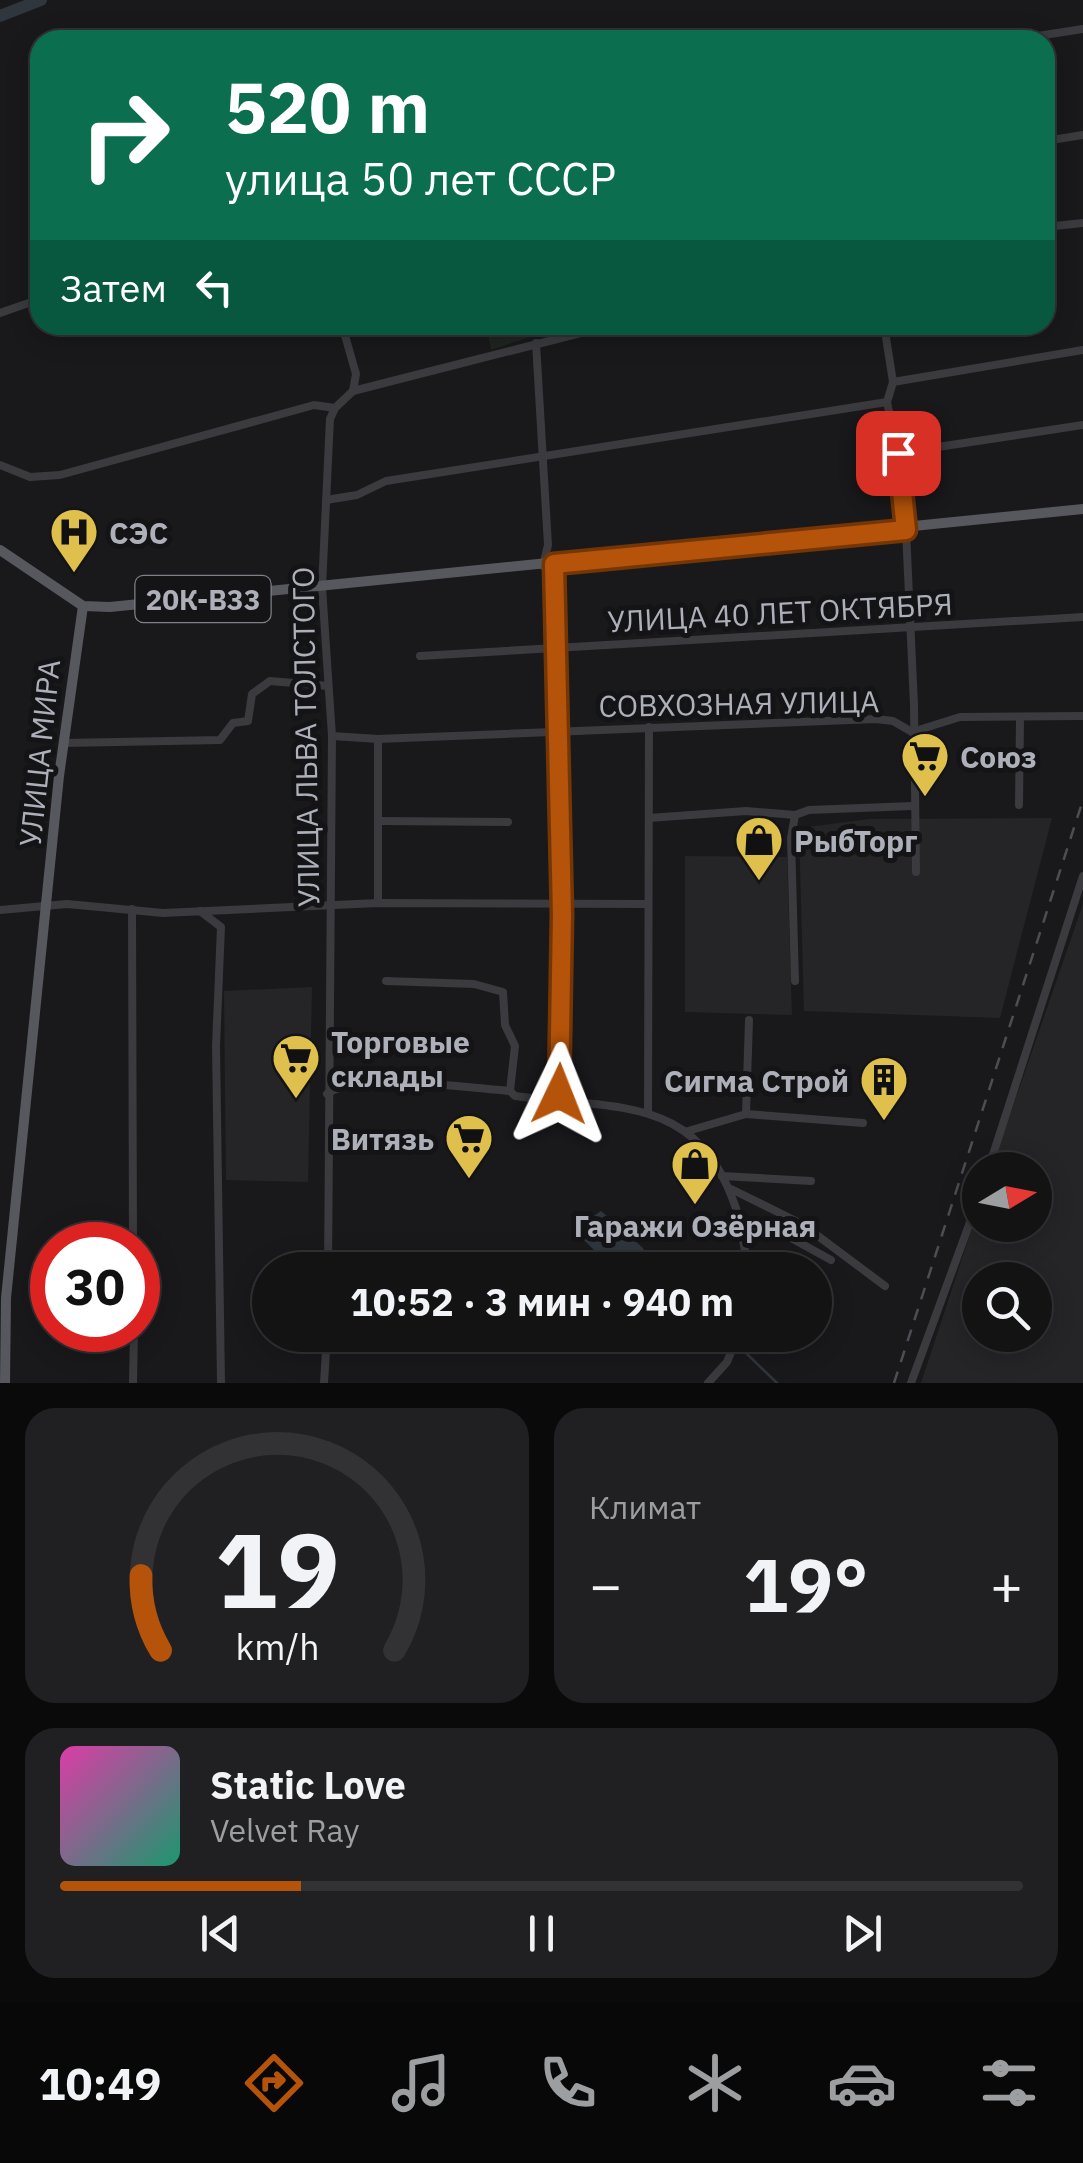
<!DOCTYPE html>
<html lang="ru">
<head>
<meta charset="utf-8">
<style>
	:root { --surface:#131314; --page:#202022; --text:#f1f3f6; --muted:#9d9ea0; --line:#323234; --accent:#b45309 }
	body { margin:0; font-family:"IBM Plex Sans",sans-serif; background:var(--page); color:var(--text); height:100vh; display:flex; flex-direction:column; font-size:38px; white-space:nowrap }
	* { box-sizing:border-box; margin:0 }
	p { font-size:32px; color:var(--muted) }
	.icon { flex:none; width:55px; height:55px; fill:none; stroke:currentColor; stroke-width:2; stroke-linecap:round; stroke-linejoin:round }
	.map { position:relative; height:1383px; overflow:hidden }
	.drawer { display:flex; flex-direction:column; gap:25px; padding:25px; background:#0a0a0b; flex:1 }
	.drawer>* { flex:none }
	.banner { position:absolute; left:30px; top:30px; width:1025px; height:305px; border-radius:30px; box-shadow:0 5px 25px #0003,0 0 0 2px var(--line); background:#0b6e4f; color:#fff; overflow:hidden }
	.needle { width:65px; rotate:80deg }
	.tools { position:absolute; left:962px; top:1152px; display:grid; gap:20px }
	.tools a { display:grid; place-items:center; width:90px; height:90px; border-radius:50%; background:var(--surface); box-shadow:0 5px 25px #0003,0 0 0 2px var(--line); font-size:50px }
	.speed { position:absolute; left:30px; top:1222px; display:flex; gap:20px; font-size:50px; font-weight:700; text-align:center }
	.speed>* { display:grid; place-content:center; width:130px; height:130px; border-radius:50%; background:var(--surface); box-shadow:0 5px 25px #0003,0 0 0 2px var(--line); line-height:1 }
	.speed .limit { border:15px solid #d22; background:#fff; color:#111 }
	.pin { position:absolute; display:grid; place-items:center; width:85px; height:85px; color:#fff; margin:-42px; border-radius:20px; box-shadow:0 5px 15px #0006 }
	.me { position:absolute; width:110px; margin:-55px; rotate:2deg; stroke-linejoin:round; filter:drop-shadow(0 0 8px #0008) }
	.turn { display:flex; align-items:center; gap:35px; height:210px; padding:0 30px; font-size:45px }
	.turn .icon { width:130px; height:130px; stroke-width:2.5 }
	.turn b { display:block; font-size:70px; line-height:85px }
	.then { display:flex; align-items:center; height:95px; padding:0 30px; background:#0003; gap:20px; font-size:38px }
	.big { font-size:75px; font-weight:700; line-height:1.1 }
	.drawer .tile { flex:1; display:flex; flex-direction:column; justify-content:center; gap:15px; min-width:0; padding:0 35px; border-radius:30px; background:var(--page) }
	.drawer .dial { align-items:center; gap:0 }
	.dial svg { height:260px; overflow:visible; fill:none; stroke:var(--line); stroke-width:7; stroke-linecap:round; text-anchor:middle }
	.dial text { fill:var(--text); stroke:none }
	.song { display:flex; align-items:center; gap:30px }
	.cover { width:120px; height:120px; border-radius:15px; background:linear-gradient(135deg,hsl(320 70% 55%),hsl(160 70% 35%)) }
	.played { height:10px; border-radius:5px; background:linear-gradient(90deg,var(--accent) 25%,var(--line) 25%) }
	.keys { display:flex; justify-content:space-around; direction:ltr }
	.heat { display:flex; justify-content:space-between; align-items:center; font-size:55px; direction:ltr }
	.drawer .tiles { flex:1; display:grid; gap:25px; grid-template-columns:1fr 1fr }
	.tile:last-child { grid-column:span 2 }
	.trip { position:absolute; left:252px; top:1252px; width:580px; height:100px; border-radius:50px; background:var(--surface); box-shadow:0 5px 25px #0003,0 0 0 2px var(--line); font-weight:700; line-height:100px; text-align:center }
	.menu { display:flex; height:160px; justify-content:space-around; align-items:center; background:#080808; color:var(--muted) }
	.menu .icon { width:70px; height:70px }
	.menu .on { color:var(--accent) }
	.menu b { font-size:45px; color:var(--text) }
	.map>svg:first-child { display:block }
	.built { fill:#252527; fill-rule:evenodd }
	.green { fill:#1f2521 }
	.water { fill:#30363d }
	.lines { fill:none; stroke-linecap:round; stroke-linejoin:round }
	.stream { stroke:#30363d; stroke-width:2.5 }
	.river { stroke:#30363d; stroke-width:12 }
	.minor { stroke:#3a3a3f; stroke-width:8 }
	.major { stroke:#57575e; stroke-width:10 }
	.rail { stroke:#4d4e54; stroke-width:2.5; stroke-dasharray:12 10; stroke-linecap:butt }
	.route-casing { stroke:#753606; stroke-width:25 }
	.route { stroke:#b45309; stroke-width:18 }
	.labels { text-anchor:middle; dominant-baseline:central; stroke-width:10; stroke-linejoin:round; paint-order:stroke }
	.shield { fill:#141416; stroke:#7f8088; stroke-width:2.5 }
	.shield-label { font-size:28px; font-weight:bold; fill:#adafb9 }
	.poi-label { font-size:30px; font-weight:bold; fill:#adafb9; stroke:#141416; text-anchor:start }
	.street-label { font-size:30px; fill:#adafb9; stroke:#141416 }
</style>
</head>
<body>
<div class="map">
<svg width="1083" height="1383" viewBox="0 0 1083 1383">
	<rect width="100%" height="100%" fill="#19191b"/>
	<g class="built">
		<path d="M1052,818L1000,1018L804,1011L799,828L870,819Z"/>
		<path d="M685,856L787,857L792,1015L685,1012Z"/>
		<path d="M1083,904V1383H921L980,1204V1225H1035V1170H991ZM980,1280H1035V1335H980Z"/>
		<path d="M312,987L308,1182L226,1180L224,991Z"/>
	</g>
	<path class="green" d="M486,325H536L533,336L491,350Z"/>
	<path class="water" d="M601,1211L643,1248L646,1254L638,1267L617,1251L598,1254L579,1235L584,1223Z"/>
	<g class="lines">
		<path class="stream" d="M747,1354L777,1383"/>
		<path class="river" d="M0,16L41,0"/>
		<g class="minor">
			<path d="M142,36L145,40"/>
			<path d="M1012,40L1083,29"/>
			<path d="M1045,141L1083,135"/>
			<path d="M1045,227L1083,223"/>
			<path d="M0,313L40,299"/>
			<path d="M342,325L356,374L353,391"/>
			<path d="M884,325L893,382L887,402L898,453L906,530L914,705L916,872"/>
			<path d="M536,343L548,545L543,566"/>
			<path d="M893,382L1083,350"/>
			<path d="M898,453L1083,425"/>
			<path d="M0,465L30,477L60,475L314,405L335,408L353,391L612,325"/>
			<path d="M326,500L357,495L386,481L887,402"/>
			<path d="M420,656L1083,617"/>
			<path d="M332,736L378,739L876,719L893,721L912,732L960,717L1083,716"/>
			<path d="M64,743L220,740L233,723L248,721L252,694L270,681L328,686"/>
			<path d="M1019,805L1020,718"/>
			<path d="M795,815L791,838L795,981"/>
			<path d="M649,818L746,811L795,815L809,810L912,806"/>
			<path d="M380,821L508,822"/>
			<path d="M378,903V739"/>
			<path d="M132,909L133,1245"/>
			<path d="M0,910L67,904L163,913L378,903L646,904"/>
			<path d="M200,911L221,927L216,1046L221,1383"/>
			<path d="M386,981L474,984L503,992L505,1025L515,1046L510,1091"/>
			<path d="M327,1094C356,1071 470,1088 510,1091L515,1096C625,1110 703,1094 740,1221L791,1238L831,1260"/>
			<path d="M548,1100L559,1094L561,1078V804L554,565"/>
			<path d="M648,1111L649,727"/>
			<path d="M746,1114L863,1123"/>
			<path d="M688,1131L746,1114L749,1020"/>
			<path d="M988,1170L1083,876"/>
			<path d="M722,1176L811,1181"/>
			<path d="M731,1189L802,1224L885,1286"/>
			<path d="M740,1221L748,1270"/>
			<path d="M328,1270L332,736L322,587L330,419L335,408"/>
			<path d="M133,1383L134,1330"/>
			<path d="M324,1383L327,1335"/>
			<path d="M708,1383L727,1362L738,1335"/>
			<path d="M911,1383L980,1195"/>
		</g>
		<g class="major">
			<path d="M0,550L83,606L110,607L1083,509"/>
			<path d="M5,1383L6,1298L59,776L83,606"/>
		</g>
		<path class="rail" d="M894,1383L1083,800"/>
	</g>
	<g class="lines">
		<g class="route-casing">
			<path id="route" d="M559,1094L562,915L554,564L906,530L898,453"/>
		</g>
		<use href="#route" class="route"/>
	</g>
	<defs>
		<g id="hospital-pin" transform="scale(2.5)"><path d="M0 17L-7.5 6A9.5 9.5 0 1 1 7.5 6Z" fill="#dfc04d" stroke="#141416"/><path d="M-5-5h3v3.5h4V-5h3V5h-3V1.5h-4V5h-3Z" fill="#111"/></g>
		<g id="supermarket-pin" transform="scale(2.5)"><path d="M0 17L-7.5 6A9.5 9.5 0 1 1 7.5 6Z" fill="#dfc04d" stroke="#141416"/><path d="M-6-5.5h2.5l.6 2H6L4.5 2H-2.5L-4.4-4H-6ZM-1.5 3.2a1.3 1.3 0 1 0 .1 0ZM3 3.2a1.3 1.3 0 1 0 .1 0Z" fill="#111"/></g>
		<g id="shop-pin" transform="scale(2.5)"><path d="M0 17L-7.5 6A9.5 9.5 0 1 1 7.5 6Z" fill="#dfc04d" stroke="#141416"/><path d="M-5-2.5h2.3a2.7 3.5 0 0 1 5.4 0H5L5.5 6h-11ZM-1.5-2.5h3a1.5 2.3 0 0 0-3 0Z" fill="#111"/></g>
		<g id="building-pin" transform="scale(2.5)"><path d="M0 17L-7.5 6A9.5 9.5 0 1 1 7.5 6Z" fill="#dfc04d" stroke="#141416"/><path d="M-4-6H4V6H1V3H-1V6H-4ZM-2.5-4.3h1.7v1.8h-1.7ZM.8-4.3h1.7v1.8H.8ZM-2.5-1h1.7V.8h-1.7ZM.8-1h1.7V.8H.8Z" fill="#111"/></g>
	</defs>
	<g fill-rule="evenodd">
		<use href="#hospital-pin" x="74" y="532"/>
		<use href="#supermarket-pin" x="925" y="756"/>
		<use href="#shop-pin" x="759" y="840"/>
		<use href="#supermarket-pin" x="296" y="1058"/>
		<use href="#building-pin" x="884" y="1080"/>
		<use href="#supermarket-pin" x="469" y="1138"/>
		<use href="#shop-pin" x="695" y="1164"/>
	</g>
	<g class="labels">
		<rect class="shield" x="135.5" y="576" width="135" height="46" rx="8"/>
		<g class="shield-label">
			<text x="203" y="599">20К-В33</text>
		</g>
		<g class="poi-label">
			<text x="109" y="532">СЭС</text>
			<text x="960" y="756">Союз</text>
			<text x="794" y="840">РыбТорг</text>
			<text x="331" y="1041">Торговые<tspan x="331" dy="34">склады</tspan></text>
			<text x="849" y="1080" text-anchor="end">Сигма Строй</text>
			<text x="434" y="1138" text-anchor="end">Витязь</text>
			<text x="695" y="1225" text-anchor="middle">Гаражи Озёрная</text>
		</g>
		<g class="street-label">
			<text transform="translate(780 612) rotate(-3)">УЛИЦА 40 ЛЕТ ОКТЯБРЯ</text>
			<text transform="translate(739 703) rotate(-1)">СОВХОЗНАЯ УЛИЦА</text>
			<text transform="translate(305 737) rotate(-91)">УЛИЦА ЛЬВА ТОЛСТОГО</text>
			<text transform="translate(39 753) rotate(-84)">УЛИЦА МИРА</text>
		</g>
	</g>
</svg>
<div class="tools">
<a><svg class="needle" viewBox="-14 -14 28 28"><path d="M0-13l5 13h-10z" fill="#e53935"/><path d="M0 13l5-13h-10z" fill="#9d9ea0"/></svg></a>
<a><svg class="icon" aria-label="search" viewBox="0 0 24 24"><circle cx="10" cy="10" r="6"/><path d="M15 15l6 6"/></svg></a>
</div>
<div class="speed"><div class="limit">30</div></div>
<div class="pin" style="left:898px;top:453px;background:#d93025"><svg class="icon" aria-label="arrive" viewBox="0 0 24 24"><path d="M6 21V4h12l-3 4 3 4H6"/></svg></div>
<svg class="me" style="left:559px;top:1094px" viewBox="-20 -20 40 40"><path d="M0-17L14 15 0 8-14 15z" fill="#b45309" stroke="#fff" stroke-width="4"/></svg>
<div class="trip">10:52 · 3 мин · 940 m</div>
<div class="banner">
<div class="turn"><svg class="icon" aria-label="right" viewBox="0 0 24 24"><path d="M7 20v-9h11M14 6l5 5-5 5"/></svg><div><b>520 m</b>улица 50 лет СССР</div></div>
<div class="then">Затем<svg class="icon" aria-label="left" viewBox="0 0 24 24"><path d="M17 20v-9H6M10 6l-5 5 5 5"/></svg></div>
</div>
</div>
<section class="drawer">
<div class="tiles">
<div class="tile dial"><svg viewBox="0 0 100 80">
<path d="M14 69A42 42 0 1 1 86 69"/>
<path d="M14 69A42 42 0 0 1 8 46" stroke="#b45309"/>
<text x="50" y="56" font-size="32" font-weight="700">19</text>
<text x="50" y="72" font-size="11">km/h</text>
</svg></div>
<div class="tile"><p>Климат</p>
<div class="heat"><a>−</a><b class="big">19°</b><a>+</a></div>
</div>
<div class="tile">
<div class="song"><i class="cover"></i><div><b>Static Love</b><p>Velvet Ray</p></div></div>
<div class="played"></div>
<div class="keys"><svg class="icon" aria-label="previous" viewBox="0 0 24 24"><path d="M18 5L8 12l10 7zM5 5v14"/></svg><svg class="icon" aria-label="pause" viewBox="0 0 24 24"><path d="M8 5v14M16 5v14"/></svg><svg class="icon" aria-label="next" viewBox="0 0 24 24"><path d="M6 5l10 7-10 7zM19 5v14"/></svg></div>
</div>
</div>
</section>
<nav class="menu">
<b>10:49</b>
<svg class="icon on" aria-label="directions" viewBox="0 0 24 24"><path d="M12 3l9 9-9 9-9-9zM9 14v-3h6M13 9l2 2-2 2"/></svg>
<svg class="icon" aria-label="music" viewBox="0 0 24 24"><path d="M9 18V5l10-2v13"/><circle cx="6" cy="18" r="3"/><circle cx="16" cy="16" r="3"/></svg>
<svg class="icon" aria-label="phone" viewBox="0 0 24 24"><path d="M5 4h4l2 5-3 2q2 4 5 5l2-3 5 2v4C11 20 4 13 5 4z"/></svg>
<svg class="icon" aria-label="climate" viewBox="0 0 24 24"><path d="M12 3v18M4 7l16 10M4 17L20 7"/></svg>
<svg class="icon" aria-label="car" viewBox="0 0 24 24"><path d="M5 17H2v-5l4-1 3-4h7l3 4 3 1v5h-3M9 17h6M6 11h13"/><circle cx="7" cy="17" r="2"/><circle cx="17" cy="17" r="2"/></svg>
<svg class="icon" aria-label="filters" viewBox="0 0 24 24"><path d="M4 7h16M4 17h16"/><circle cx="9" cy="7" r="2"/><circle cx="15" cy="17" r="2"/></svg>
</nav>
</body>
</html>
